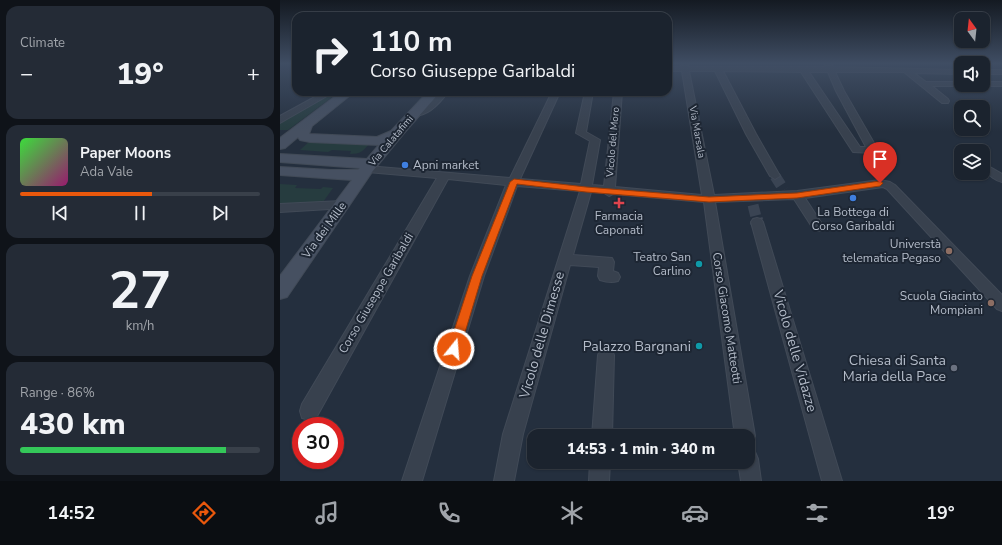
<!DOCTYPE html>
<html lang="en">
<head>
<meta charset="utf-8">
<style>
	:root { --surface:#1b232e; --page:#242b36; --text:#f1f3f6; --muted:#a0a4aa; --line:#39404a; --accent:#ea580c }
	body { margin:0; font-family:"Nunito Sans",sans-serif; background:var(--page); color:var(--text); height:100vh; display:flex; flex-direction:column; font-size:15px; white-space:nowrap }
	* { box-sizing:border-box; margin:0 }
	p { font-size:13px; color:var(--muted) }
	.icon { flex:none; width:22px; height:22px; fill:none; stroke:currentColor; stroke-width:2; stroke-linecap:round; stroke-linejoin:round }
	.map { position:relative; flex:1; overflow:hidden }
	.drawer { display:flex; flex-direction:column; gap:6px; padding:6px; background:#0f1319; width:280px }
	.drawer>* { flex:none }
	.hud { position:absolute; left:12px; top:12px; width:380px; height:84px; border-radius:12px; box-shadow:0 1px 3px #0004,0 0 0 1px var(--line); background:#1b232e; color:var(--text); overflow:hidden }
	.needle { width:26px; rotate:345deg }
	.fabs { position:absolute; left:674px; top:12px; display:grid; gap:8px }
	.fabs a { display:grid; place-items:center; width:36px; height:36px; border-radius:8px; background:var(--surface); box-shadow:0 1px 3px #0004,0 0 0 1px var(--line); font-size:20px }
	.speed { position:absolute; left:12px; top:417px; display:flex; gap:8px; font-size:20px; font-weight:700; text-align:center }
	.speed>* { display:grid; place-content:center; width:52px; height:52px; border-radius:50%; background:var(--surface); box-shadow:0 1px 3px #0004,0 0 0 1px var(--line); line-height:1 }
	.speed .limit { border:6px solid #d22; background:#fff; color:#111 }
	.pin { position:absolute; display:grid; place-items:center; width:34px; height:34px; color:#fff; margin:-41px -17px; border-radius:50% 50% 50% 0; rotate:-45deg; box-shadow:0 0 4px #0007 }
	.pin .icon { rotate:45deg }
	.me { position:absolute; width:44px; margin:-22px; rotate:17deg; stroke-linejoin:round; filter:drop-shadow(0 0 3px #0008) }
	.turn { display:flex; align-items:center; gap:14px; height:84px; padding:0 12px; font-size:18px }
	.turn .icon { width:52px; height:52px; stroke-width:2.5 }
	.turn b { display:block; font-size:28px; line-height:34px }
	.big { font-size:30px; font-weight:800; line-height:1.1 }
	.drawer .widget { flex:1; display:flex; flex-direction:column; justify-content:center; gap:6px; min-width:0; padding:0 14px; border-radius:12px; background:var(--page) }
	.drawer .dial { align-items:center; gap:0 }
	.dial b { font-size:52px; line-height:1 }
	.song { display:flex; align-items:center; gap:12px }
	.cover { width:48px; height:48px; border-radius:6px; background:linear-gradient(135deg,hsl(120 70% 55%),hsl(320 70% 35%)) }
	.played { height:4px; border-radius:2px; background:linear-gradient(90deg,var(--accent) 55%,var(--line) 55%) }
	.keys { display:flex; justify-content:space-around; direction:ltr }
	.heat { display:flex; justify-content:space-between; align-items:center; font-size:22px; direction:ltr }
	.charge { height:6px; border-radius:3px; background:linear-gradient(90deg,#34c759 86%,var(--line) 0) }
	.trip { position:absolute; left:247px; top:429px; width:228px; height:40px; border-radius:12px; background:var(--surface); box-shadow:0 1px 3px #0004,0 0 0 1px var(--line); font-weight:800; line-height:40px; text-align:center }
	.tabs { display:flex; height:64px; justify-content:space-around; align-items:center; background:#0b0e12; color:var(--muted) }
	.tabs .icon { width:28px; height:28px }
	.tabs .current { color:var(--accent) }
	.tabs b { font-size:18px; color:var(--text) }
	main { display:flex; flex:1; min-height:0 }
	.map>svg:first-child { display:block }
	.green { fill:#263c3f }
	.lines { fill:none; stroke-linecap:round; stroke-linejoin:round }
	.minor-tunnel-far1 { stroke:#3a4453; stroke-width:11; stroke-dasharray:11 5.5; stroke-linecap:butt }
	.minor-tunnel { stroke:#3a4453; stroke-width:14; stroke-dasharray:14 7; stroke-linecap:butt }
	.minor-casing { stroke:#414a57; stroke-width:2 }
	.secondary-casing { stroke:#414a57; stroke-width:2 }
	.minor { fill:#38414e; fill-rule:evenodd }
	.secondary { fill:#465061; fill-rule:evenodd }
	.route { fill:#ea580c; stroke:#983908 }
	.shop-dot { fill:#3f7fe0; stroke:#1d2633; stroke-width:1.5 }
	.health-dot { fill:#e0444e; stroke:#1d2633; stroke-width:1.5 }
	.education-dot { fill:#8d6e63; stroke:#1d2633; stroke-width:1.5 }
	.culture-dot { fill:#0f9aa8; stroke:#1d2633; stroke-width:1.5 }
	.worship-dot { fill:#6b7280; stroke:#1d2633; stroke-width:1.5 }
	.labels { text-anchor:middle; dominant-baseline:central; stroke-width:4; stroke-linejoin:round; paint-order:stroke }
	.far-street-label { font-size:10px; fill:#b4bcc9; stroke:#1d2633 }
	.poi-label { font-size:12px; fill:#b4bcc9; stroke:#1d2633; text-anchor:end }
	.street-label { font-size:12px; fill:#b4bcc9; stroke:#1d2633 }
	.near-street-label { font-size:14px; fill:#b4bcc9; stroke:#1d2633 }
	.near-poi-label { font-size:14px; fill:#b4bcc9; stroke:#1d2633; text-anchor:end }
</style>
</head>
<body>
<main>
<section class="drawer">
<div class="widget"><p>Climate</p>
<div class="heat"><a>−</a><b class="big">19°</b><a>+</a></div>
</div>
<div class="widget">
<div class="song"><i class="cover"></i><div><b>Paper Moons</b><p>Ada Vale</p></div></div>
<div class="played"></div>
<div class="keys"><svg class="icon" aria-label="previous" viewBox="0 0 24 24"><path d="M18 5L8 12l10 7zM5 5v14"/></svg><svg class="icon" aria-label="pause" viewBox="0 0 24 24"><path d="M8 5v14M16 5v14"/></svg><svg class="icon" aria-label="next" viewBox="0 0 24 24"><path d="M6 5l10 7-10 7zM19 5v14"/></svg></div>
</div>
<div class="widget dial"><b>27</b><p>km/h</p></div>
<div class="widget"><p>Range · 86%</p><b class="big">430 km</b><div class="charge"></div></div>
</section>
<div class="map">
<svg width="722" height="481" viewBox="0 0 722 481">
	<rect width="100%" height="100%" fill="#242f3e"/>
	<g class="green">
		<path d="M55,92H59L8,130H0V123Z"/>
		<path d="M31,140L90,143C83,151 81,154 70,154L71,151L52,150L48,152L20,150Z"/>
		<path d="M0,184L17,185L15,188L41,189L43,187L53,188L43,202L0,204Z"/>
	</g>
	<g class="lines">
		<g class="minor-tunnel-far1">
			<path d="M495,176L504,190"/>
			<path d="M473,205L477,221"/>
		</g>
		<path class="minor-tunnel" d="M476,220L477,222"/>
		<g class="minor-casing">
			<g id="minor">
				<path d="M400,64H408V67H546L545,64H552L553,67L681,70V74L634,73L646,82H681V85L684,86H652L668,99L669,101L668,103H662L624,72H555L564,91L598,150L593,153L573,152L521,72L443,71L476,134L500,176L495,179L490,176L466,134L435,71H409L434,195L517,191L600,180L610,182L615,185L722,295V311L717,309L607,189L603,187L525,198L544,227L542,230L538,231L534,230L514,199L435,202L475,436L472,443L468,444V436H455L424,202L333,194L329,196L324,193L311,192L293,255L332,258L334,262L333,271L338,273L340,277L338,281C332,283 326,282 320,280L318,276L319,267L290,265L243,434L234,481H214L223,434L300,191L237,186L204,276L142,481H122L190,276L226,185L168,179L36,418L29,420L22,418L20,411L22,404L157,178L87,172L83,171L82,169L83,167L87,166L230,178L272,92H280L240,179L301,184L310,141L296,133L305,92H313L306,132L320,140L312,185L324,186L334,92H342L335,187L422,195L402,71H388V67H401ZM529,72H548L556,91L586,147H580Z"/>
				<rect x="703" y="70" width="19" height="4"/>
				<path d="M703,82H722V86H700L703,85Z"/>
				<path d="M44,92H54L0,123V116Z"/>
				<path d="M159,92H168C160,103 146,119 131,115L130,113L131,111L146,106Z"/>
				<path d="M710,167L722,174V182C716,181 708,175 705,170Z"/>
				<path d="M62,201L66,202L68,205L66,208L0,212V204Z"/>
				<path d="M477,218L481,219L483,222L562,481H542L471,222L473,219Z"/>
				<path d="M326,347L332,350L334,355L332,436H312L318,355L320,350Z"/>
				<path d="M468,449L475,452L478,459L481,481H461L458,462H468Z"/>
				<path d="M310,462H330L329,481H309Z"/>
			</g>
		</g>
		<g class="secondary-casing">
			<path id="secondary" d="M61,92H74L32,126L29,134L97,137L111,131L148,92H160L124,133L92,172L7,297L0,299V276L72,180L0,175V167L51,170H78L80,168L0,162V154L87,159L99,145L30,142L20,140L18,137L5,148L0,149V138Z"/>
		</g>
		<use href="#minor" class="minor"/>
		<use href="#secondary" class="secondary"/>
	</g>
	<linearGradient id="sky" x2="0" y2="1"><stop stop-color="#141a22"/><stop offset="0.48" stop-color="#3f4d63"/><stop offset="1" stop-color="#3f4d63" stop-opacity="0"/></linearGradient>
	<rect width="722" height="132" fill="url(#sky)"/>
	<path class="route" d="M234,179L306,187L429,197L517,193L600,181L603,183L600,186L517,198L429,202L306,192L237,184L202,276L180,349L178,353L174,355L170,353L168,349L192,276L230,182Z"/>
	<g class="shop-dot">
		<circle cx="125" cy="165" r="4"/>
		<circle cx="573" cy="198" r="4"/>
	</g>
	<path class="health-dot" d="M337 197h4v4h4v4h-4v4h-4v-4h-4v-4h4z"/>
	<g class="education-dot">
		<circle cx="669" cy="251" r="4"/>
		<circle cx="711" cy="303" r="4"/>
	</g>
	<g class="culture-dot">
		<circle cx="419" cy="264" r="4"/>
		<circle cx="419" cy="346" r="4"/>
	</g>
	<circle class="worship-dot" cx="674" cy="368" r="4"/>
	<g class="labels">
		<g class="far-street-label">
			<text transform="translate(417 132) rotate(80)">Via Marsala</text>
			<text transform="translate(111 141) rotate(-50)">Via Calatafimi</text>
			<text transform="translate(333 142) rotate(-85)">Vicolo del Moro</text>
		</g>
		<g class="poi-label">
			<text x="133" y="165" text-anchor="start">Apni market</text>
			<text x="573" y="212" text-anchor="middle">La Bottega di<tspan x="573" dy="14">Corso Garibaldi</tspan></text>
			<text x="339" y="216" text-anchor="middle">Farmacia<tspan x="339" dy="14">Caponati</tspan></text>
			<text x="661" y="244">Universtà<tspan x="661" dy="14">telematica Pegaso</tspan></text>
			<text x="411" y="257">Teatro San<tspan x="411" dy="14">Carlino</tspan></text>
			<text x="703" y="296">Scuola Giacinto<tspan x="703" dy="14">Mompiani</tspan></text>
		</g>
		<g class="street-label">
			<text transform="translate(44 230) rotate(-54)">Via dei Mille</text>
			<text transform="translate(96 293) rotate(-60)">Corso Giuseppe Garibaldi</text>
			<text transform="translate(447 318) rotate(81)">Corso Giacomo Matteotti</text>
		</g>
		<g class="near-street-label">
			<text transform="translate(262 335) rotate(-74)">Vicolo delle Dimesse</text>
			<text transform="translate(515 351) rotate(74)">Vicolo delle Vidazze</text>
		</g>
		<g class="near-poi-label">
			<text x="411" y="346">Palazzo Bargnani</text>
			<text x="666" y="360">Chiesa di Santa<tspan x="666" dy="16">Maria della Pace</tspan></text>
		</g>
	</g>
</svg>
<div class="fabs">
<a><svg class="needle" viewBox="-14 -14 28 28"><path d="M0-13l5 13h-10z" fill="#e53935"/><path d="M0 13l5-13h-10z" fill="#a0a4aa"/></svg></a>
<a><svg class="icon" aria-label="sound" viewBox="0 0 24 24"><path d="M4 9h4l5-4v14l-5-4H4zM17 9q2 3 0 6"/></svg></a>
<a><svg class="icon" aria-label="search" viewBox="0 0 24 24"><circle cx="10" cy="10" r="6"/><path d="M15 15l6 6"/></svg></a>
<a><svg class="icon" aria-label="layers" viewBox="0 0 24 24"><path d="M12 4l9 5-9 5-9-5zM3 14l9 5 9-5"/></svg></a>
</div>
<div class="speed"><div class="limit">30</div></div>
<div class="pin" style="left:600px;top:183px;background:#d93025"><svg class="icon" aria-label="arrive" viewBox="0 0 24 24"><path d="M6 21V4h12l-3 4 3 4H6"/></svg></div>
<svg class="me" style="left:174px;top:349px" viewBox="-20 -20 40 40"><circle r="17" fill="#ea580c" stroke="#fff" stroke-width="3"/><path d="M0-11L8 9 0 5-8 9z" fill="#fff"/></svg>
<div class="trip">14:53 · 1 min · 340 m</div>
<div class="hud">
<div class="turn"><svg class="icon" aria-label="right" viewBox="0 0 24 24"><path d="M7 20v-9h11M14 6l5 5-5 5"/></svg><div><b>110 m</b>Corso Giuseppe Garibaldi</div></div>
</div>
</div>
</main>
<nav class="tabs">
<b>14:52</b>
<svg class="icon current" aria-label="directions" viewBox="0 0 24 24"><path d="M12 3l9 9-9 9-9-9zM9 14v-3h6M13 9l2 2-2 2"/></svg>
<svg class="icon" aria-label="music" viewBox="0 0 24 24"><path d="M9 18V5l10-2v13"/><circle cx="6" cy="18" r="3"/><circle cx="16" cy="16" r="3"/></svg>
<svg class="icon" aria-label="phone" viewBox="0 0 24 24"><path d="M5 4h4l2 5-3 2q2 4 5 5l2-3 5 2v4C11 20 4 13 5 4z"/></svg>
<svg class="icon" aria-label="climate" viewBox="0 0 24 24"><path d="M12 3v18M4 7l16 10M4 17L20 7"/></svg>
<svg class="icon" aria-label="car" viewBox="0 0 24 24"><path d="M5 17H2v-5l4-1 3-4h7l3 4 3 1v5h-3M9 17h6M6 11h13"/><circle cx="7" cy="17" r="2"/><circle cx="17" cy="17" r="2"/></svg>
<svg class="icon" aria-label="filters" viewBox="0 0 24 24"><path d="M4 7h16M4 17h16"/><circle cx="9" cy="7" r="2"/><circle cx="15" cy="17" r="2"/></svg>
<b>19°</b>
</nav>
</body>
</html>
